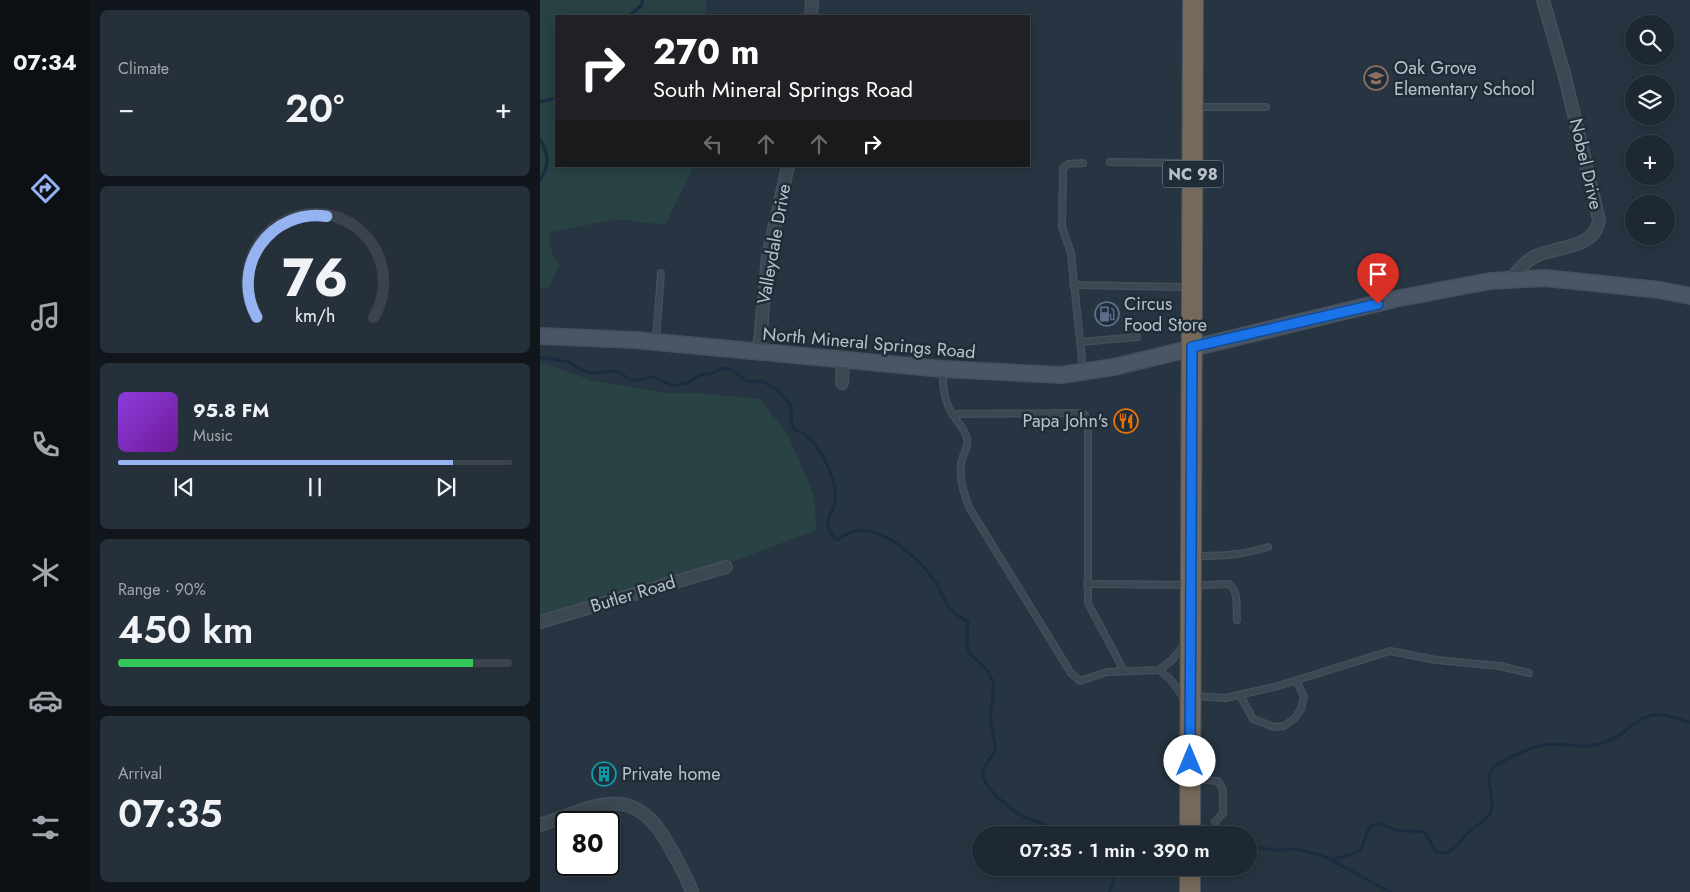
<!DOCTYPE html>
<html lang="en">
<head>
<meta charset="utf-8">
<style>
	:root { --surface:#1d2832; --page:#25303a; --text:#f1f3f6; --muted:#a0a6ac; --line:#3b444d; --accent:#95b2f1 }
	body { margin:0; font-family:Jost,sans-serif; background:var(--page); color:var(--text); height:100vh; display:flex; flex-direction:column; font-size:19px; white-space:nowrap }
	* { box-sizing:border-box; margin:0 }
	p { font-size:16px; color:var(--muted) }
	.icon { flex:none; width:28px; height:28px; fill:none; stroke:currentColor; stroke-width:2; stroke-linecap:round; stroke-linejoin:round }
	.map { position:relative; flex:1; overflow:hidden }
	.sheet { display:flex; flex-direction:column; gap:10px; padding:10px; background:#10161c; width:450px }
	.sheet>* { flex:none }
	.banner { position:absolute; left:15px; top:15px; width:475px; height:152px; border-radius:0px; box-shadow:0 2px 12px #0003,0 0 0 1px var(--line); background:#202124; color:#fff; overflow:hidden }
	.tools { position:absolute; left:1085px; top:15px; display:grid; gap:10px }
	.tools a { display:grid; place-items:center; width:50px; height:50px; border-radius:50%; background:var(--surface); box-shadow:0 2px 12px #0003,0 0 0 1px var(--line); font-size:25px }
	.speed { position:absolute; left:15px; top:811px; display:flex; gap:10px; font-size:25px; font-weight:700; text-align:center }
	.speed>* { display:grid; place-content:center; width:65px; height:65px; border-radius:50%; background:var(--surface); box-shadow:0 2px 12px #0003,0 0 0 1px var(--line); line-height:1 }
	.speed .limit { border:2px solid #111; border-radius:8px; background:#fff; color:#111 }
	.pin { position:absolute; display:grid; place-items:center; width:42px; height:42px; color:#fff; margin:-51px -21px; border-radius:50% 50% 50% 0; rotate:-45deg; box-shadow:0 0 5px #0007 }
	.pin .icon { rotate:45deg }
	.me { position:absolute; width:55px; margin:-28px; rotate:0deg; stroke-linejoin:round; filter:drop-shadow(0 0 4px #0008) }
	.turn { display:flex; align-items:center; gap:18px; height:105px; padding:0 15px; font-size:22px }
	.turn .icon { width:65px; height:65px; stroke-width:2.5 }
	.turn b { display:block; font-size:35px; line-height:42px }
	.lanes { display:flex; align-items:center; height:48px; padding:0 15px; background:#0003; justify-content:center; gap:25px; direction:ltr }
	.lanes .off { opacity:.35 }
	.big { font-size:38px; font-weight:600; line-height:1.1 }
	.sheet .card { flex:1; display:flex; flex-direction:column; justify-content:center; gap:8px; min-width:0; padding:0 18px; border-radius:8px; background:var(--page) }
	.sheet .dial { align-items:center; gap:0 }
	.dial svg { height:130px; overflow:visible; fill:none; stroke:var(--line); stroke-width:7; stroke-linecap:round; text-anchor:middle }
	.dial text { fill:var(--text); stroke:none }
	.song { display:flex; align-items:center; gap:15px }
	.cover { width:60px; height:60px; border-radius:8px; background:linear-gradient(135deg,hsl(270 70% 55%),hsl(280 70% 35%)) }
	.played { height:5px; border-radius:2px; background:linear-gradient(90deg,var(--accent) 85%,var(--line) 85%) }
	.keys { display:flex; justify-content:space-around; direction:ltr }
	.heat { display:flex; justify-content:space-between; align-items:center; font-size:28px; direction:ltr }
	.charge { height:8px; border-radius:4px; background:linear-gradient(90deg,#34c759 90%,var(--line) 0) }
	.trip { position:absolute; left:432px; top:826px; width:285px; height:50px; border-radius:25px; background:var(--surface); box-shadow:0 2px 12px #0003,0 0 0 1px var(--line); font-weight:600; line-height:50px; text-align:center }
	main { display:flex; flex:1; min-height:0 }
	.dock { display:flex; flex-direction:column; width:90px; justify-content:space-around; align-items:center; background:#0c1014; color:var(--muted) }
	.dock .icon { width:35px; height:35px }
	.dock .active { color:var(--accent) }
	.dock b { font-size:22px; color:var(--text) }
	.map>svg:first-child { display:block }
	.green { fill:#294243 }
	.lines { fill:none; stroke-linecap:round; stroke-linejoin:round }
	.stream { stroke:#1a2d40; stroke-width:3 }
	.lane-casing { stroke:#45505b; stroke-width:8 }
	.street-casing { stroke:#45505b; stroke-width:14 }
	.secondary-casing { stroke:#45505b; stroke-width:18 }
	.highway-casing { stroke:#46525c; stroke-width:22 }
	.lane { stroke:#3b4752; stroke-width:5.5 }
	.street { stroke:#3b4752; stroke-width:11 }
	.secondary { stroke:#4a5665; stroke-width:15 }
	.highway { stroke:#776959; stroke-width:20 }
	.route-casing { stroke:#114b97; stroke-width:12 }
	.route { stroke:#1a73e8; stroke-width:9 }
	.labels { text-anchor:middle; dominant-baseline:central; stroke-width:5; stroke-linejoin:round; paint-order:stroke }
	.shield { fill:#202c37; stroke:#8b959f; stroke-width:1 }
	.shield-label { font-size:16px; font-weight:bold; fill:#b9c2cc }
	.poi-label { font-size:18px; fill:#b9c2cc; stroke:#202c37; text-anchor:start }
	.street-label { font-size:18px; fill:#b9c2cc; stroke:#202c37 }
</style>
</head>
<body>
<main>
<nav class="dock">
<b>07:34</b>
<svg class="icon active" aria-label="directions" viewBox="0 0 24 24"><path d="M12 3l9 9-9 9-9-9zM9 14v-3h6M13 9l2 2-2 2"/></svg>
<svg class="icon" aria-label="music" viewBox="0 0 24 24"><path d="M9 18V5l10-2v13"/><circle cx="6" cy="18" r="3"/><circle cx="16" cy="16" r="3"/></svg>
<svg class="icon" aria-label="phone" viewBox="0 0 24 24"><path d="M5 4h4l2 5-3 2q2 4 5 5l2-3 5 2v4C11 20 4 13 5 4z"/></svg>
<svg class="icon" aria-label="climate" viewBox="0 0 24 24"><path d="M12 3v18M4 7l16 10M4 17L20 7"/></svg>
<svg class="icon" aria-label="car" viewBox="0 0 24 24"><path d="M5 17H2v-5l4-1 3-4h7l3 4 3 1v5h-3M9 17h6M6 11h13"/><circle cx="7" cy="17" r="2"/><circle cx="17" cy="17" r="2"/></svg>
<svg class="icon" aria-label="filters" viewBox="0 0 24 24"><path d="M4 7h16M4 17h16"/><circle cx="9" cy="7" r="2"/><circle cx="15" cy="17" r="2"/></svg>
</nav>
<section class="sheet">
<div class="card"><p>Climate</p>
<div class="heat"><a>−</a><b class="big">20°</b><a>+</a></div>
</div>
<div class="card dial"><svg viewBox="0 0 100 80">
<path d="M14 69A42 42 0 1 1 86 69"/>
<path d="M14 69A42 42 0 0 1 57 7" stroke="#95b2f1"/>
<text x="50" y="56" font-size="32" font-weight="700">76</text>
<text x="50" y="72" font-size="11">km/h</text>
</svg></div>
<div class="card">
<div class="song"><i class="cover"></i><div><b>95.8 FM</b><p>Music</p></div></div>
<div class="played"></div>
<div class="keys"><svg class="icon" aria-label="previous" viewBox="0 0 24 24"><path d="M18 5L8 12l10 7zM5 5v14"/></svg><svg class="icon" aria-label="pause" viewBox="0 0 24 24"><path d="M8 5v14M16 5v14"/></svg><svg class="icon" aria-label="next" viewBox="0 0 24 24"><path d="M6 5l10 7-10 7zM19 5v14"/></svg></div>
</div>
<div class="card"><p>Range · 90%</p><b class="big">450 km</b><div class="charge"></div></div>
<div class="card"><p>Arrival</p><b class="big">07:35</b></div>
</section>
<div class="map">
<svg width="1150" height="892" viewBox="0 0 1150 892">
	<rect width="100%" height="100%" fill="#273542"/>
	<g class="green">
		<path d="M0,0H166V16H16V166H154L125,225L75,219L8,233L13,256L20,265L9,287L0,288Z"/>
		<path d="M0,362L50,380L126,393H158L220,399L248,435L273,493L277,530L186,564L0,619Z"/>
	</g>
	<g class="lines">
		<g class="stream">
			<path d="M89,16L102,5V0"/>
			<path d="M0,102L16,98"/>
			<path d="M0,139C9,156 10,164 0,180"/>
			<path d="M0,357L29,362L38,368L50,373L77,371L92,381L114,377L133,386L147,383L162,374H171L183,368L192,370L207,381L224,382L236,389L250,404L253,429C278,436 297,476 295,502C295,509 287,516 288,524C288,531 292,535 297,540C301,537 306,534 311,532C340,522 379,559 394,580C401,589 404,603 412,611C416,615 423,618 428,622L427,647L431,655L446,669L454,683L450,718L456,750C452,756 445,764 443,770C439,785 468,807 479,814C493,822 509,824 522,835"/>
			<path d="M709,847L738,850L757,849L784,856L850,892"/>
			<path d="M792,859L810,855L821,850L829,828L839,823L855,830L885,832C888,836 894,850 896,851C911,859 921,839 929,831C937,824 947,822 951,811C956,797 942,778 954,767C963,759 998,744 1010,744C1031,744 1042,749 1063,743C1083,738 1093,719 1113,715C1124,713 1139,719 1150,722"/>
			<path d="M569,892L573,882V868"/>
		</g>
		<g class="lane-casing">
			<g id="lane">
				<path d="M656,107H726"/>
				<path d="M570,162L648,163"/>
				<path d="M543,163L528,164L523,168L522,227L531,253L543,370"/>
				<path d="M533,285L640,287"/>
				<path d="M116,340L121,273"/>
				<path d="M540,342L597,337"/>
				<path d="M403,371C402,387 404,401 413,415C418,423 425,429 427,438C429,448 422,455 421,464C419,479 424,495 430,509L531,673L540,681L567,672L619,670L632,660L644,645"/>
				<path d="M412,414L540,413L545,415L548,426V603L584,671"/>
				<path d="M656,556C681,556 703,555 728,547"/>
				<path d="M547,584L666,585L689,584C699,591 696,608 697,620"/>
				<path d="M619,670L630,679L644,698"/>
				<path d="M700,695L713,719L734,727L744,726L754,719L761,709L764,697L756,680"/>
				<path d="M653,696L686,698L738,686L850,651L896,660L960,666L989,673"/>
				<path d="M655,779L678,781L683,790V813L675,822"/>
			</g>
		</g>
		<g class="street-casing">
			<g id="street">
				<path d="M271,16L272,0"/>
				<path d="M971,279C978,271 984,262 994,257C1017,245 1054,250 1059,220L1025,77L1003,0"/>
				<path d="M219,352L228,256L248,166"/>
				<path d="M302,383L303,360"/>
				<path d="M0,622L186,567"/>
				<path d="M0,825C55,807 93,780 128,844C137,860 146,875 152,892"/>
			</g>
		</g>
		<g class="secondary-casing">
			<path id="secondary" d="M0,336L95,340L403,369L521,375L574,367L855,299L950,281L1005,278L1120,290L1150,296"/>
		</g>
		<g class="highway-casing">
			<g id="highway">
				<path d="M650,835L653,0"/>
				<path d="M650,892V868"/>
			</g>
		</g>
		<use href="#lane" class="lane"/>
		<use href="#street" class="street"/>
		<use href="#secondary" class="secondary"/>
		<use href="#highway" class="highway"/>
	</g>
	<g class="lines">
		<g class="route-casing">
			<path id="route" d="M650,761L652,347L838,304"/>
		</g>
		<use href="#route" class="route"/>
	</g>
	<defs>
		<g id="school-ring" transform="scale(1.25)"><circle r="9.5" fill="#202c37" stroke="#8d6e63" stroke-width="1.5"/><path d="M0-5L7-2L0 1L-7-2ZM-4 1L0 2.5L4 1V4Q0 6-4 4Z" fill="#8d6e63"/></g>
		<g id="fuel-ring" transform="scale(1.25)"><circle r="9.5" fill="#202c37" stroke="#5c6f8a" stroke-width="1.5"/><path d="M-5.5-6h7V0h2V4h1.3V-2.5L3-4.5l.8-.8L6-3V5H2.5V1h-1V6h-7ZM-4.2-4.7v3.2H.2V-4.7Z" fill="#5c6f8a"/></g>
		<g id="restaurant-ring" transform="scale(1.25)"><circle r="9.5" fill="#202c37" stroke="#e8710a" stroke-width="1.5"/><path d="M-5-6h1v4h1v-4h1v4h1v-4h1v5L-1.5 .5V6h-2V.5L-5-1ZM5-6V6H3V1.5H1.5Q1.5-4 5-6Z" fill="#e8710a"/></g>
		<g id="building-ring" transform="scale(1.25)"><circle r="9.5" fill="#202c37" stroke="#0f9aa8" stroke-width="1.5"/><path d="M-4-6H4V6H1V3H-1V6H-4ZM-2.5-4.3h1.7v1.8h-1.7ZM.8-4.3h1.7v1.8H.8ZM-2.5-1h1.7V.8h-1.7ZM.8-1h1.7V.8H.8Z" fill="#0f9aa8"/></g>
	</defs>
	<g fill-rule="evenodd">
		<use href="#school-ring" x="836" y="78"/>
		<use href="#fuel-ring" x="567" y="314"/>
		<use href="#restaurant-ring" x="586" y="421"/>
		<use href="#building-ring" x="64" y="774"/>
	</g>
	<g class="labels">
		<rect class="shield" x="623" y="160.5" width="60" height="27" rx="4"/>
		<g class="shield-label">
			<text x="653" y="174">NC 98</text>
		</g>
		<g class="poi-label">
			<text x="854" y="68">Oak Grove<tspan x="854" dy="21">Elementary School</tspan></text>
			<text x="584" y="304">Circus<tspan x="584" dy="21">Food Store</tspan></text>
			<text x="568" y="421" text-anchor="end">Papa John's</text>
			<text x="82" y="774">Private home</text>
		</g>
		<g class="street-label">
			<text transform="translate(1046 164) rotate(77)">Nobel Drive</text>
			<text transform="translate(234 244) rotate(-80)">Valleydale Drive</text>
			<text transform="translate(329 343) rotate(5)">North Mineral Springs Road</text>
			<text transform="translate(93 594) rotate(-17)">Butler Road</text>
		</g>
	</g>
</svg>
<div class="tools">
<a><svg class="icon" aria-label="search" viewBox="0 0 24 24"><circle cx="10" cy="10" r="6"/><path d="M15 15l6 6"/></svg></a>
<a><svg class="icon" aria-label="layers" viewBox="0 0 24 24"><path d="M12 4l9 5-9 5-9-5zM3 14l9 5 9-5"/></svg></a>
<a>+</a>
<a>−</a>
</div>
<div class="speed"><div class="limit">80</div></div>
<div class="pin" style="left:838px;top:304px;background:#d93025"><svg class="icon" aria-label="arrive" viewBox="0 0 24 24"><path d="M6 21V4h12l-3 4 3 4H6"/></svg></div>
<svg class="me" style="left:650px;top:761px" viewBox="-20 -20 40 40"><circle r="19" fill="#fff"/><path d="M0-13L10 11 0 6-10 11z" fill="#1a73e8"/></svg>
<div class="trip">07:35 · 1 min · 390 m</div>
<div class="banner">
<div class="turn"><svg class="icon" aria-label="right" viewBox="0 0 24 24"><path d="M7 20v-9h11M14 6l5 5-5 5"/></svg><div><b>270 m</b>South Mineral Springs Road</div></div>
<div class="lanes"><svg class="icon off" aria-label="left" viewBox="0 0 24 24"><path d="M17 20v-9H6M10 6l-5 5 5 5"/></svg><svg class="icon off" aria-label="ahead" viewBox="0 0 24 24"><path d="M12 20V5M6 11l6-6 6 6"/></svg><svg class="icon off" aria-label="ahead" viewBox="0 0 24 24"><path d="M12 20V5M6 11l6-6 6 6"/></svg><svg class="icon" aria-label="right" viewBox="0 0 24 24"><path d="M7 20v-9h11M14 6l5 5-5 5"/></svg></div>
</div>
</div>
</main>
</body>
</html>
